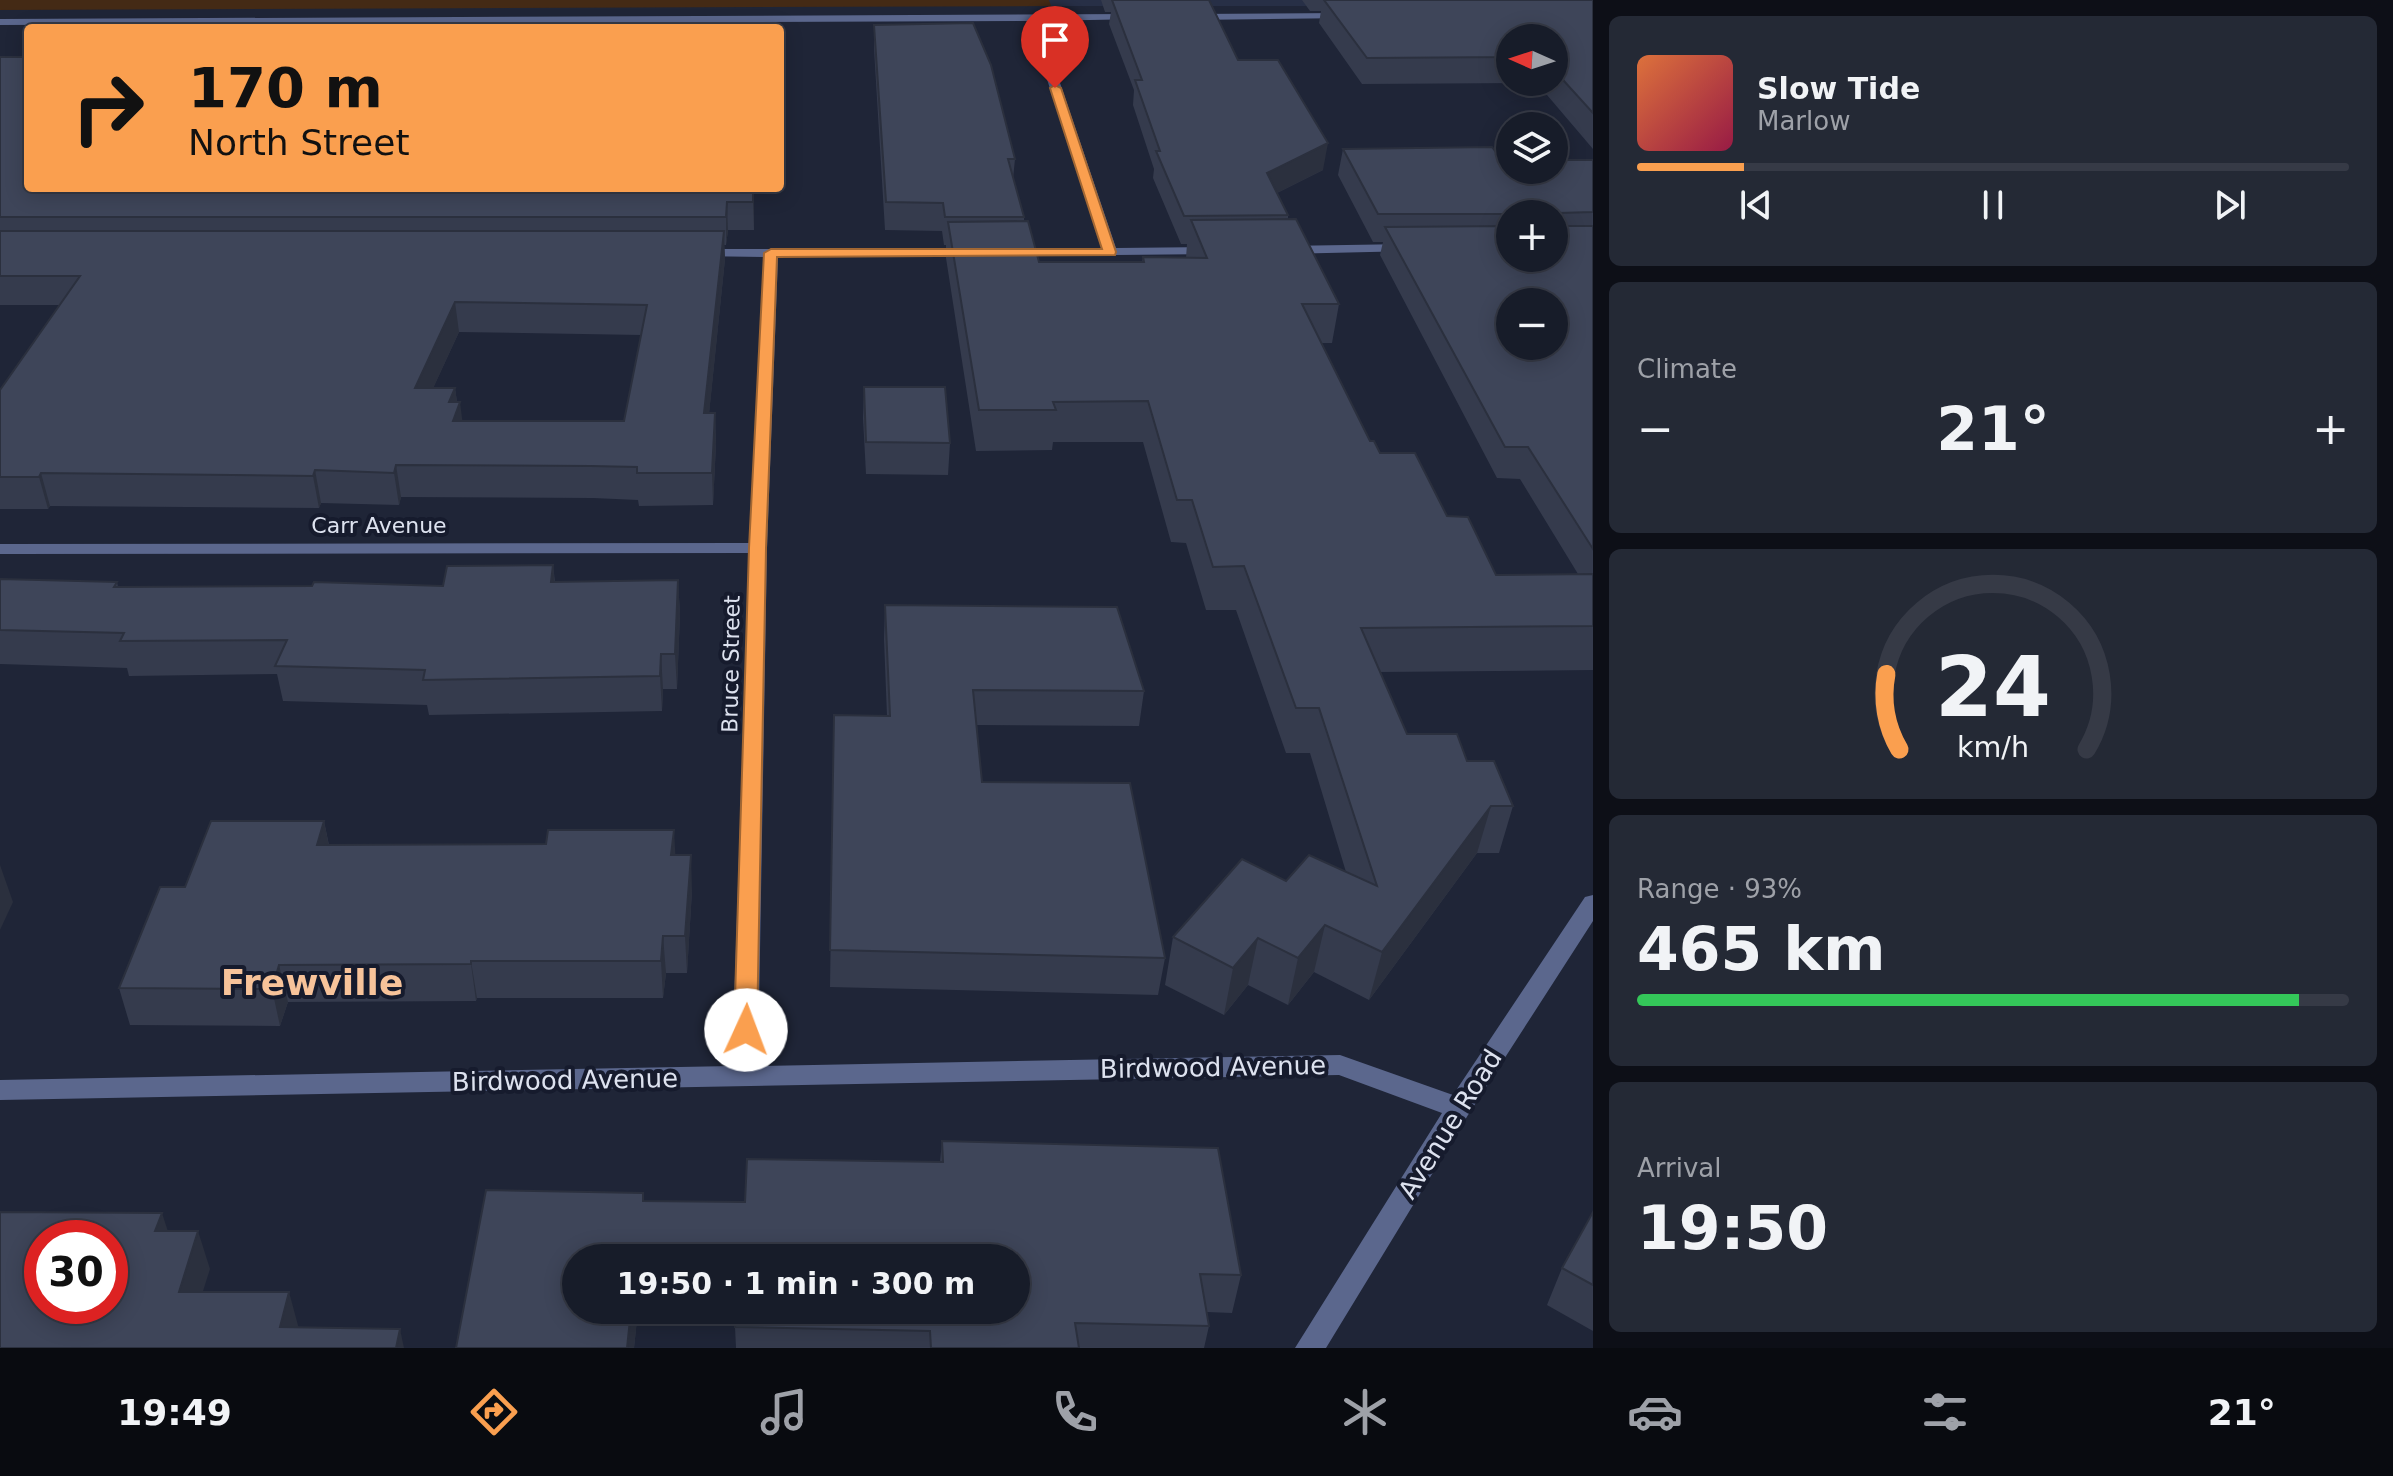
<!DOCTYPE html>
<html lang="en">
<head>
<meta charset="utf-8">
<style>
	:root { --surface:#171c29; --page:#242935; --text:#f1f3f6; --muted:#9ea1a8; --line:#363a46; --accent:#fa9f4f }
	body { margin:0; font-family:"DejaVu Sans",sans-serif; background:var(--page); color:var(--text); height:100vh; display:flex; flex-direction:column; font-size:30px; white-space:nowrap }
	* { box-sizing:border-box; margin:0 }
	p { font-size:26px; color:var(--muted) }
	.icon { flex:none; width:44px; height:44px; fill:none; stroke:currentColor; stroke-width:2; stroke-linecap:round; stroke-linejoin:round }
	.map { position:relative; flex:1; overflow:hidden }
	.panel { display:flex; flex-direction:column; gap:16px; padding:16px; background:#0d0f17; width:800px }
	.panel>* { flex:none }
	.guide { position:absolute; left:24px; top:24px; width:760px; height:168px; border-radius:8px; box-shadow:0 4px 20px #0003,0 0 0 2px var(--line); background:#fa9f4f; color:#111; overflow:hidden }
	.needle { width:52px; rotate:273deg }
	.fabs { position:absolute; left:1496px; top:24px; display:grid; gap:16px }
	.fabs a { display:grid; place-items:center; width:72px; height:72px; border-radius:50%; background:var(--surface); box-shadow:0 4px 20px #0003,0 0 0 2px var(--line); font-size:40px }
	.speed { position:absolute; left:24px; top:1220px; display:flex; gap:16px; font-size:40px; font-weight:700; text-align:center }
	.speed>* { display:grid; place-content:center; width:104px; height:104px; border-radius:50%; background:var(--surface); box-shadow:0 4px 20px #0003,0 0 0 2px var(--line); line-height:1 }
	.speed .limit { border:12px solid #d22; background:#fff; color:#111 }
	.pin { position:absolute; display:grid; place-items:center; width:68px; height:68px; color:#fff; margin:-82px -34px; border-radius:50% 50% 50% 0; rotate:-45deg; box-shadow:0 0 8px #0007 }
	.pin .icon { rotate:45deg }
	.me { position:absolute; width:88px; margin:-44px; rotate:2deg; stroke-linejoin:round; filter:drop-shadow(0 0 6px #0008) }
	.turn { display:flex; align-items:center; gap:28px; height:168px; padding:0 32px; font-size:36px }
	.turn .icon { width:104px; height:104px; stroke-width:2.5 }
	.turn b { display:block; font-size:56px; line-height:68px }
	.big { font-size:60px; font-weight:600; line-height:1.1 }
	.panel .widget { flex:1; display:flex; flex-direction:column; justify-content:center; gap:12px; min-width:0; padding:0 28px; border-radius:12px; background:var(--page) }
	.panel .dial { align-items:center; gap:0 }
	.dial svg { height:208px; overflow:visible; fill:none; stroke:var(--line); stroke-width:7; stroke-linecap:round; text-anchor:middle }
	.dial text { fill:var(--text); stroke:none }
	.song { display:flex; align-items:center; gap:24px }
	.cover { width:96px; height:96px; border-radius:12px; background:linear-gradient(135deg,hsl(20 70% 55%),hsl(340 70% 35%)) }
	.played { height:8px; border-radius:4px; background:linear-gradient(90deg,var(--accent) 15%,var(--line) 15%) }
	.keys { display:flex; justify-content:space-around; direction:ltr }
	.heat { display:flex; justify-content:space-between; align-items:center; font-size:44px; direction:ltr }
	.charge { height:12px; border-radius:6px; background:linear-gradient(90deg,#34c759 93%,var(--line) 0) }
	.trip { position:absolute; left:562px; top:1244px; width:468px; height:80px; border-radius:40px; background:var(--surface); box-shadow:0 4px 20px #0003,0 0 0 2px var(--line); font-weight:600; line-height:80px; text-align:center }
	.menu { display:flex; height:128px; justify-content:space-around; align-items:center; background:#090b10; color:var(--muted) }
	.menu .icon { width:56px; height:56px }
	.menu .selected { color:var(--accent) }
	.menu b { font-size:36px; color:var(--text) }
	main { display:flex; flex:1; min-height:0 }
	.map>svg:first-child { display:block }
	.built { fill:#272f46 }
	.green { fill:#442a15 }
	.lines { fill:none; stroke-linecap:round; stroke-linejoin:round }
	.minor { fill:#5b678d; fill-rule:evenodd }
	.wall { fill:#353b4d; fill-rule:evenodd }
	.shaded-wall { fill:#2b303e }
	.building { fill:#3e4559; stroke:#2b303e; stroke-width:2; fill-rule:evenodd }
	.route { fill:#fa9f4f; stroke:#a26733; stroke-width:2 }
	.labels { text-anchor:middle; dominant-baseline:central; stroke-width:8; stroke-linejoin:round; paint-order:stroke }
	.street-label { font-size:22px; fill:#dde2ef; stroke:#161b2d }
	.near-street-label { font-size:26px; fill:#dde2ef; stroke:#161b2d }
	.near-district-label { font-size:36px; font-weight:bold; fill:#f7c39a; stroke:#161b2d }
</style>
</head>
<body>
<main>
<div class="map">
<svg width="1593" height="1348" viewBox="0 0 1593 1348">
	<rect width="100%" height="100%" fill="#1f2537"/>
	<path class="built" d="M1032,0H1593V6H1034Z"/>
	<path class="green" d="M0,0H1049L1051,6L0,10Z"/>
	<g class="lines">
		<g class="minor">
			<path d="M1345,13L1349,14V18L1193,20L1188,17L1193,14Z"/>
			<path d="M1137,14L1142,17L1141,19L1039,21L1116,248L1212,247L1219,251L1217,254L1007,256L1005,253L1012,249L1102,248L1028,21L0,25V19Z"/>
			<path d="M1408,244L1413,245V251L1284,254L1277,250L1284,246Z"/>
			<path d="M700,249H972L979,253L972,257H778L767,548L758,1066L1340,1055L1453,1095L1585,897L1593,895V921L1468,1115L1326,1348H1295L1442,1113L1339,1075L0,1100V1080L732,1066L749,553L0,554V544L749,543L764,257L695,256L693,253Z"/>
		</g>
	</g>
	<g class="wall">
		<path d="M1101,0H1209L1238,60L1323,170L1277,193L1288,215V219L1339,304L1332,343H1321L1370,441L1380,453L1447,516L1496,575L1578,574L1520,479L1497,478L1380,255L1383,242H1373L1338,175L1343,149L1502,160H1593V670L1380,672L1407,734L1467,761L1513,806L1499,853H1477L1369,1000L1314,972L1288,1005L1248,985L1224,1015L1165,985L1173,937L1286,881L1346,872L1310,753H1286L1236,610H1206L1186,543L1171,542L1143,442H1053L1052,450L976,451L946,258V245H944L942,231L885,230L874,49V25L1015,159L1013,179L1024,217V221L1039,262H1142L1143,257L1186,258L1187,244H1181L1153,178L1154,169L1133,105L1134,90L1109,24L1111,12H1105ZM1510,214H1554L1510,258Z"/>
		<path d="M1302,0H1593V149L1547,95H1531L1522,83L1362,84L1319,23L1321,11H1310ZM1510,38H1554V82H1510Z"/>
		<path d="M0,57L28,188H754V230H728L726,245H724L725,259L709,413H715L716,444L713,505L639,506L638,500L593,498L401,497L399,505L321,503L319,508L50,506L48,509H0V390L60,305H0ZM459,332L641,335L624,421H462L457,402L455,388H433Z"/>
		<path d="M864,387L950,443L948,475L866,474L863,418Z"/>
		<path d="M553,565L555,582L678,580L680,614L677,689H663L662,711L429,715L427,705L283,701L277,674L129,676L127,668L0,664V579L117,582L118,587L443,586Z"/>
		<path d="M885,605L1144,691L1139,726L977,725L982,782L1165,958L1158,995L830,987L834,715L887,716L884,639Z"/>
		<path d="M324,821L329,845L675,855L692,891L687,973H666L663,998H477L476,1001L288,1002L280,1026L130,1025L119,988L185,887Z"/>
		<path d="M942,1141L1241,1275L1232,1313L1207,1312L1209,1326L1204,1348H736L735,1327L1016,1258H576L638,1310L634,1348H456L643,1193L644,1201L745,1202L940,1162Z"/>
		<path d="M1593,1212V1331L1547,1305L1562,1268Z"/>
	</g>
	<g class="shaded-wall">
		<path d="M1328,143L1323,170L1263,200L1267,173Z"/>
		<path d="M753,188H754V230L753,202Z"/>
		<path d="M727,202L728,230L726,245V217Z"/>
		<path d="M724,231L725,259L706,444L704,413Z"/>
		<path d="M455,302L459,332L419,419L415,388Z"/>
		<path d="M455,388L458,409L460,402L464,434L457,452L449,402Z"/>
		<path d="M715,413L716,444L713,505L712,473Z"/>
		<path d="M396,465L401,497L399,505L394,473Z"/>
		<path d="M315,470L321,503L319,508L313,476Z"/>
		<path d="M41,473L50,506L48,509L39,477Z"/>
		<path d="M553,565L556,598L551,582Z"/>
		<path d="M678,580L680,614L677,689L675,654Z"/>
		<path d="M661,654L663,689L662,711L660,676Z"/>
		<path d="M1491,806L1477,853L1369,1000L1382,952Z"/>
		<path d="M324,821L331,857L317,845Z"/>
		<path d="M674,830L676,866L671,855Z"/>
		<path d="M691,855L692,891L687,973L685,936Z"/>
		<path d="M0,865L13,902L0,930Z"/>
		<path d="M1325,925L1314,972L1288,1005L1298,958Z"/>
		<path d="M663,936L666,973L663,998L661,961Z"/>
		<path d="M1258,938L1248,985L1224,1015L1233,968Z"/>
		<path d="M471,961L477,998L476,1001L471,964Z"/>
		<path d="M279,965L288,1002L280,1026L272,989Z"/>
		<path d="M162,1213L174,1250L155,1231Z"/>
		<path d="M198,1231L210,1269L191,1329L179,1292Z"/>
		<path d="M289,1292L299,1329L280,1327Z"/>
		<path d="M631,1310H638L634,1348H627Z"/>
		<path d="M400,1329L404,1348H396Z"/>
	</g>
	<g class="building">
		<path d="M1112,0H1209L1238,60H1278L1328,143L1267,173L1288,215L1184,216L1156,151H1160L1135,80H1142Z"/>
		<path d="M1324,0H1593V113L1554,70V38H1510V57L1367,58Z"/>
		<path d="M973,23L991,65L1015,159H1008L1024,217H945L943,203L886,202L874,25Z"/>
		<path d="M0,57H28V188H753V202H727L726,217H0Z"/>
		<path d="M1492,147L1502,160H1510V170H1554V160H1593V212L1559,213L1558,223L1561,226H1593V549L1528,447H1505L1385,227L1510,226V258H1554V214H1378L1343,149ZM1510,302H1554V346H1510Z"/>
		<path d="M1296,219L1339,304H1302L1370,441H1374L1380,453H1415L1447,516L1468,517L1496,575L1593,574V626L1361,628L1407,734H1457L1467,761H1494L1513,806H1491L1382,952L1325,925L1298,958L1258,938L1233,968L1173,937L1242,859L1286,881L1309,855L1377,886L1319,708H1296L1244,566L1213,567L1192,500H1177L1148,401L1053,402L1056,410H979L948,222L1028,221L1039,262H1144L1143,257L1207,258L1191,220Z"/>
		<path d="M0,231H724L704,413H715L712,473H637V467L591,466L396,465L394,473L315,470L313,476L41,473L39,477H0V390L80,276H0ZM455,302L647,305L624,421H453L460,402H449L455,388H415Z"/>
		<path d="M864,387H945L950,443L866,442Z"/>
		<path d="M553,565L551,582L678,580L675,654H661L660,676L423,680L425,670L275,666L287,640L120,641L124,633L0,630V579L117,582L114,587L312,586L314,582L443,586L447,566Z"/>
		<path d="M885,605L1117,607L1144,691L973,690L982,782L1130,783L1165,958L830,950L834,715L890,716Z"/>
		<path d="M211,821H324L317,845L546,844L548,830H674L671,855H691L685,936H663L661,961H471V964L279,965L272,989L119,988L160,887H185Z"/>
		<path d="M942,1141L1218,1148L1241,1275L1200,1274L1209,1326L1075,1323L1079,1348H931L930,1331L735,1327L736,1310H1016V1258H576V1310H631L627,1348H456L486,1190L643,1193V1201L745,1202L747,1159L943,1162Z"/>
		<path d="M0,1212L162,1213L155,1231H198L179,1292H289L280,1327L400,1329L396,1348H0ZM42,1238H110V1306H42Z"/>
		<path d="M1593,1212V1285L1562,1268Z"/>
	</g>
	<path class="route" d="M1055,85L1061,88L1116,252L1115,255L777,257L766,548L757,1030L754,1036L746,1039L738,1036L734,1030L749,548L764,253L771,249H1102L1050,88Z"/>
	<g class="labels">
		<g class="street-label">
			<text x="379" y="525">Carr Avenue</text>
			<text transform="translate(731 664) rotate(-89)">Bruce Street</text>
		</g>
		<g class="near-street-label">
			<text transform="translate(1213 1067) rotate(-1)">Birdwood Avenue</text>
			<text transform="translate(565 1080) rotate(-1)">Birdwood Avenue</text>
			<text transform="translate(1450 1124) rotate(-58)">Avenue Road</text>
		</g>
		<g class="near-district-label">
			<text x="312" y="982">Frewville</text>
		</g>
	</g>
</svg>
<div class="fabs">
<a><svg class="needle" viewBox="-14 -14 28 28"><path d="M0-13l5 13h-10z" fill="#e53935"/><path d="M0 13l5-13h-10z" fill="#9ea1a8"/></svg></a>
<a><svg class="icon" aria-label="layers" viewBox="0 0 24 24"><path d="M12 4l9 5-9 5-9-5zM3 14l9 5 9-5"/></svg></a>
<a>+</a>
<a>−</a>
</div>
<div class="speed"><div class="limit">30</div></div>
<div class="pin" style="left:1055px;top:88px;background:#d93025"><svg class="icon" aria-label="arrive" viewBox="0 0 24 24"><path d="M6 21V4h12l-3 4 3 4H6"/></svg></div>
<svg class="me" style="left:746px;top:1030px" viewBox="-20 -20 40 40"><circle r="19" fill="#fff"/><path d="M0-13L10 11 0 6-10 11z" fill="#fa9f4f"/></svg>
<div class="trip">19:50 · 1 min · 300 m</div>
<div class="guide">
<div class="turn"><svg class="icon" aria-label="right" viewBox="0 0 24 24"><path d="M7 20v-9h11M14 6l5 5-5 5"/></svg><div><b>170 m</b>North Street</div></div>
</div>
</div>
<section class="panel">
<div class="widget">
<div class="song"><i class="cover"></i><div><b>Slow Tide</b><p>Marlow</p></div></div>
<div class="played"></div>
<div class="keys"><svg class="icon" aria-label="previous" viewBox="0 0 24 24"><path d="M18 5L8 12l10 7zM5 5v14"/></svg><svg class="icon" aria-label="pause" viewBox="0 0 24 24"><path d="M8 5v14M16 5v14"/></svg><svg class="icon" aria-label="next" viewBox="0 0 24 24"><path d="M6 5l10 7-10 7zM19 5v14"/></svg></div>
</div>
<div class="widget"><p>Climate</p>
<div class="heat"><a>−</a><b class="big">21°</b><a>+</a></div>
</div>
<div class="widget dial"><svg viewBox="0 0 100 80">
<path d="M14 69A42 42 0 1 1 86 69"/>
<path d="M14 69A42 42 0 0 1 9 40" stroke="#fa9f4f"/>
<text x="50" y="56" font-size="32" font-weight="700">24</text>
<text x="50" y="72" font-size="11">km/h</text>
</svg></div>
<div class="widget"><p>Range · 93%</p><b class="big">465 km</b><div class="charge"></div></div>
<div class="widget"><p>Arrival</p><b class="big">19:50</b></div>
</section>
</main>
<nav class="menu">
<b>19:49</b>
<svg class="icon selected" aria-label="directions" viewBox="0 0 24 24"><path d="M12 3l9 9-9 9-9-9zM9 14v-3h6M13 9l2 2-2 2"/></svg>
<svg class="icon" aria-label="music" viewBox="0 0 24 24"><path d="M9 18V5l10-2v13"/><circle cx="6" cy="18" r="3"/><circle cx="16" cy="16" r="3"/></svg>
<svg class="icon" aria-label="phone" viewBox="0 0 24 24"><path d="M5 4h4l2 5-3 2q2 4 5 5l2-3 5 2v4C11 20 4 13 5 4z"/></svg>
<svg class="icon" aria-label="climate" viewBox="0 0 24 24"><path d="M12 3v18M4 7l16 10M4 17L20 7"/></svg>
<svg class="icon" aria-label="car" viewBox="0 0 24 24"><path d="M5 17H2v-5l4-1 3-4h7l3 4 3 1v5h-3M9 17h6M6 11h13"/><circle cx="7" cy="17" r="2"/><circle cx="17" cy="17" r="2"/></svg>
<svg class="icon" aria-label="filters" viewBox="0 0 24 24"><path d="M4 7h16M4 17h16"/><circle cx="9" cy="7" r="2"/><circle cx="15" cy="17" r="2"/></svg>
<b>21°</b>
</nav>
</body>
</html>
